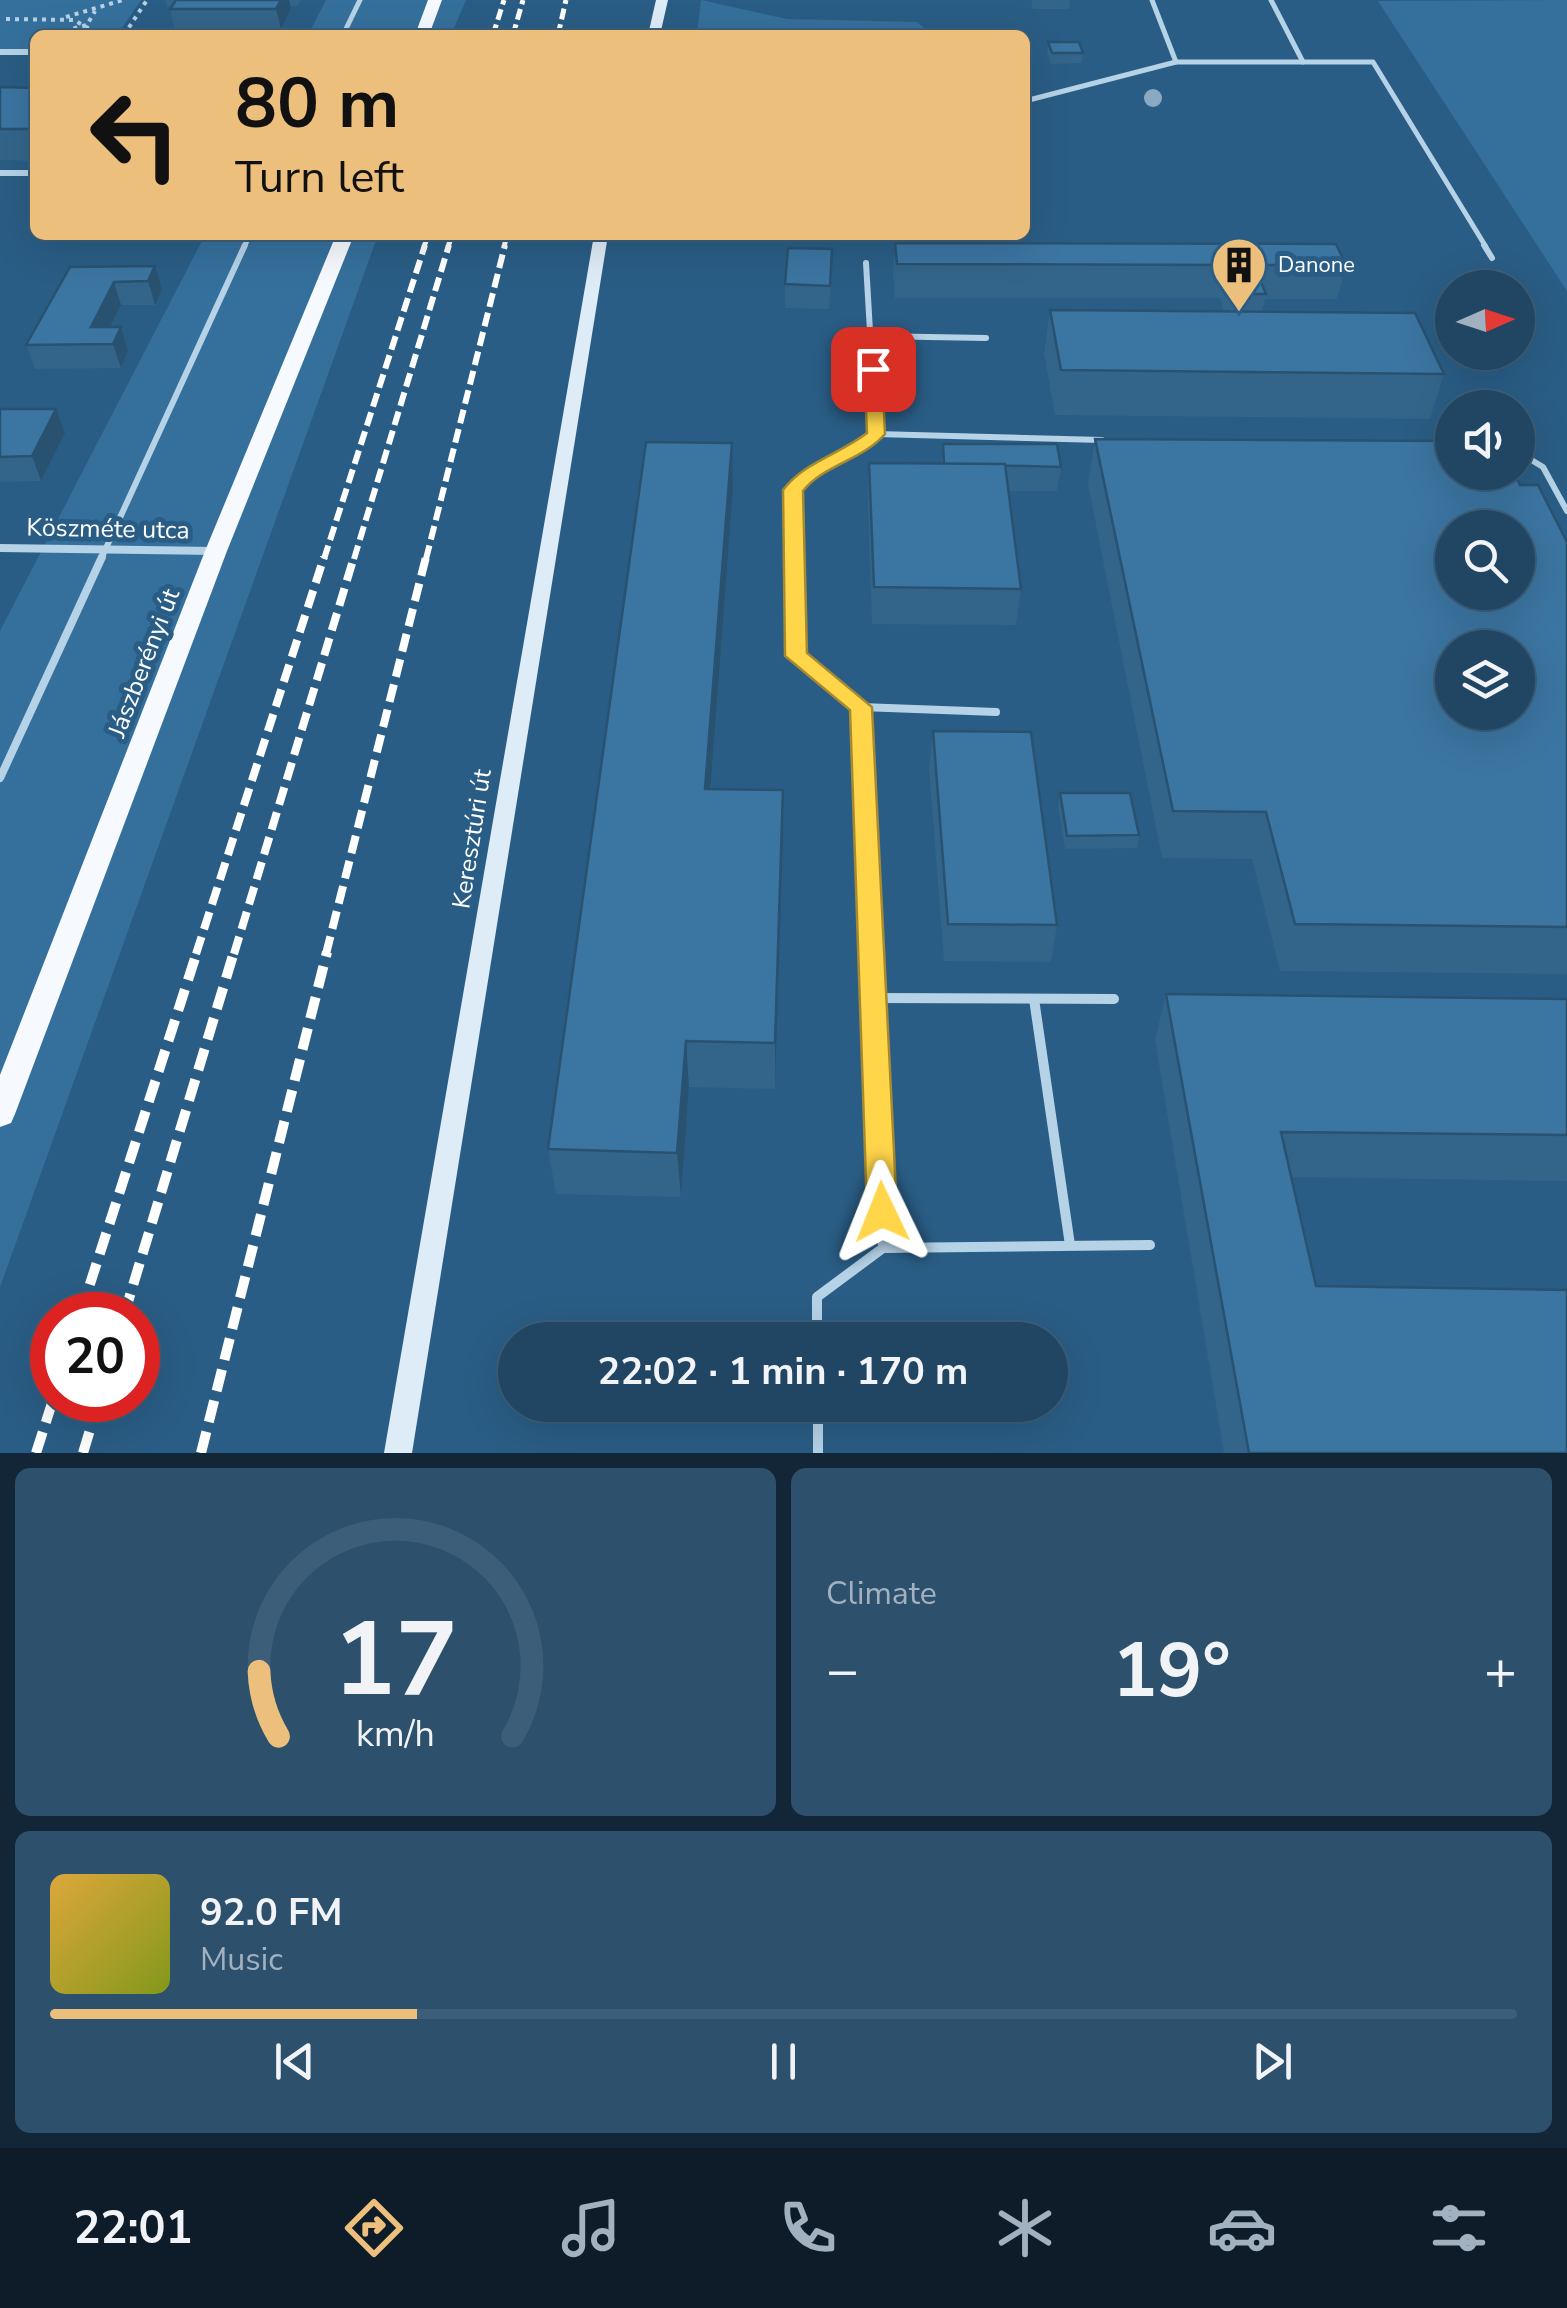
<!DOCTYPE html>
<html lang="en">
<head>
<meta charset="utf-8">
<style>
	:root { --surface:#204664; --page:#2d506d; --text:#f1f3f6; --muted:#a2b1bf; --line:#3d5e78; --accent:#edbf7c }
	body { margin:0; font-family:"Nunito Sans",sans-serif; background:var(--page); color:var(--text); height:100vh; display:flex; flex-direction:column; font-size:38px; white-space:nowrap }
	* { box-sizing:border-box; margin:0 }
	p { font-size:32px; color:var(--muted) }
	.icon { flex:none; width:55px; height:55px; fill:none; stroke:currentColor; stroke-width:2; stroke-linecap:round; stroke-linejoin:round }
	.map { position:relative; height:1453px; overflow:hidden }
	.side { display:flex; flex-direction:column; gap:15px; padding:15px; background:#122637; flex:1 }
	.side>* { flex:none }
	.banner { position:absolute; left:30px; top:30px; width:1000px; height:210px; border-radius:15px; box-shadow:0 10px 40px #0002,0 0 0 2px var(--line); background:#edbf7c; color:#111; overflow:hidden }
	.needle { width:65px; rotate:87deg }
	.tools { position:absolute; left:1435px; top:270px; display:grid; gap:20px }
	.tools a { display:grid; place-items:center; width:100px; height:100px; border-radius:50%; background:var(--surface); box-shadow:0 10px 40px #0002,0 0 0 2px var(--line); font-size:50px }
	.speed { position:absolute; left:30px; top:1292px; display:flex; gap:20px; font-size:50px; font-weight:700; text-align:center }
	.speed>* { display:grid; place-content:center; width:130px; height:130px; border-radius:50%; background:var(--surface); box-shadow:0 10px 40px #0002,0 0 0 2px var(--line); line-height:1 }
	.speed .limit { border:15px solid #d22; background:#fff; color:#111 }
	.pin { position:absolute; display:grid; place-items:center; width:85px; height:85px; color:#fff; margin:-42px; border-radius:20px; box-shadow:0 5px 15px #0006 }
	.me { position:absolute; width:110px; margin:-55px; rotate:358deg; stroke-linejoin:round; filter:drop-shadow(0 0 8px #0008) }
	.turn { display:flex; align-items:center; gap:35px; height:210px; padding:0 40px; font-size:45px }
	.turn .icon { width:130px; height:130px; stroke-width:2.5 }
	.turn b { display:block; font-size:70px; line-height:85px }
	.big { font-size:75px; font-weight:700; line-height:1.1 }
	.side .tile { flex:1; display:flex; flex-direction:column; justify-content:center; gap:15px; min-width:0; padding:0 35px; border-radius:15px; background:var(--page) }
	.side .dial { align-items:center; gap:0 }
	.dial svg { height:260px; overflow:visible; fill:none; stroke:var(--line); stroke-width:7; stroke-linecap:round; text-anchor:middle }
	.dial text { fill:var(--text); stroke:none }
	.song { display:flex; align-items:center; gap:30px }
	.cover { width:120px; height:120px; border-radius:15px; background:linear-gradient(135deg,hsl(40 70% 55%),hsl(70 70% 35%)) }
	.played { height:10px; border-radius:5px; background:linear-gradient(90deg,var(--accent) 25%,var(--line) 25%) }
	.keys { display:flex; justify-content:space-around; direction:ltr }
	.heat { display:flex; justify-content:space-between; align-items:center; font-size:55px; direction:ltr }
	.side .tiles { flex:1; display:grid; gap:15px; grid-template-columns:1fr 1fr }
	.tile:last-child { grid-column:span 2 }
	.trip { position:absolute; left:498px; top:1322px; width:570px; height:100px; border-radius:50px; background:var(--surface); box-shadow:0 10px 40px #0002,0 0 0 2px var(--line); font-weight:700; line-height:100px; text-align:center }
	.dock { display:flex; height:160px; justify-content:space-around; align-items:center; background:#0d1c28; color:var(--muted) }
	.dock .icon { width:70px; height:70px }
	.dock .selected { color:var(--accent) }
	.dock b { font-size:45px; color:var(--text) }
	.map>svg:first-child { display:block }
	.green { fill:#35709c }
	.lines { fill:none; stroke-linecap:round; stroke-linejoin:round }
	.path { stroke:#b5d2e7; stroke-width:4; stroke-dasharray:4 5; stroke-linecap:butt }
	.lane-far3 { stroke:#b5d2e7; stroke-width:5 }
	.lane-far2 { stroke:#b5d2e7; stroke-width:6 }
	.lane-far1 { stroke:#b5d2e7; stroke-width:8 }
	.lane { stroke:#b5d2e7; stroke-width:10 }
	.street-far1 { stroke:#b5d2e7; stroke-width:6 }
	.street { stroke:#b5d2e7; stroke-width:8 }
	.secondary { fill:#deecf7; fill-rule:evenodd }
	.primary { fill:#f6fafe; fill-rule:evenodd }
	.rail-far3 { stroke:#fff; stroke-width:5; stroke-dasharray:11 5; stroke-linecap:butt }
	.rail-far2 { stroke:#fff; stroke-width:6; stroke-dasharray:14 6; stroke-linecap:butt }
	.rail-far1 { stroke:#fff; stroke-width:8; stroke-dasharray:18 8; stroke-linecap:butt }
	.rail { stroke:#fff; stroke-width:10; stroke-dasharray:22 10; stroke-linecap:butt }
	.tree { fill:#8aaac3 }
	.wall { fill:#33658a }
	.shaded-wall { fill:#295271 }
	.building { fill:#3b75a1; stroke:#295271; stroke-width:2.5; fill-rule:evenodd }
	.route { fill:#ffd54a; stroke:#a68a30; stroke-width:2.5 }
	.labels { text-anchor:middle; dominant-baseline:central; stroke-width:10; stroke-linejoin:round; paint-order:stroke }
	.far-poi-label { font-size:22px; fill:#fff; stroke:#2a5d85; text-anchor:start }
	.street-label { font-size:25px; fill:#fff; stroke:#2a5d85 }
</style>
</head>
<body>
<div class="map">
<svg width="1567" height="1453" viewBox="0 0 1567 1453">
	<rect width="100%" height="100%" fill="#2a5d85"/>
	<g class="green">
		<path d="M0,0H141L117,35H35V49L0,50Z"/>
		<path d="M326,0H466L451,35H308Z"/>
		<path d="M701,0L787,19L917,22L933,35H697Z"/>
		<path d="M1567,0V291L1378,1Z"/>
		<path d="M205,235H378L0,1287V631Z"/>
	</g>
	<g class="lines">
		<g class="path">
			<path d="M66,17L123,0"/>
			<path d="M6,19L74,20L100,35"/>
			<path d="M56,33L87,25L95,11"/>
			<path d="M124,35L147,0"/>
		</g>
		<g class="lane-far3">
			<path d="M1152,0L1176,62"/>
			<path d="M1271,0L1303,62"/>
			<path d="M343,35L360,0"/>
			<path d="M1025,101L1176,62H1373L1486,247"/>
			<path d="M244,247L250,235"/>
		</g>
		<g class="lane-far2">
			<path d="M1484,245L1492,258"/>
			<path d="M871,336L986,338"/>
			<path d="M876,434L1102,440"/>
			<path d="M1518,452L1543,467L1567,511"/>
			<path d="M101,559L245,245"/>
			<path d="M794,559L793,490L811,473L876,434L866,263"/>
		</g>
		<g class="lane-far1">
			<path d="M794,557L796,656L861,707L871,954"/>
			<path d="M861,707L996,712"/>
			<path d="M0,778L102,557"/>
		</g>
		<g class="lane">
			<path d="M873,998L1114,999"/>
			<path d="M1034,999L1070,1245"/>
			<path d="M883,1248L1150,1245"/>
			<path d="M817,1340V1297L883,1248L871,952"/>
			<path d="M818,1405V1453"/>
		</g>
		<g class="street-far1">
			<path d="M0,52H35"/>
			<path d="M0,173H35"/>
		</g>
		<path class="street" d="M0,548L215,551"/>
		<g class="secondary">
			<path d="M656,0H668L660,35H648Z"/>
			<path d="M594,235H608L412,1453H384Z"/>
		</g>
		<g class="primary">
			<path d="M428,0H442L429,35H415Z"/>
			<path d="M336,235H354L227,551L15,1114L11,1123L0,1127V1075L205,551Z"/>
		</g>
		<g class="rail-far3">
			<path d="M493,35L504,0"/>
			<path d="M513,35L523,0"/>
			<path d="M558,35L566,0"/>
			<path d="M424,247L428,235"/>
			<path d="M448,247L452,235"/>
			<path d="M504,247L507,235"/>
		</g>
		<g class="rail-far2">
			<path d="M324,559L425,245"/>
			<path d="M354,559L449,245"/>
			<path d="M426,559L505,245"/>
		</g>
		<g class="rail-far1">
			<path d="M196,954L324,557"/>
			<path d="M234,954L354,557"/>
			<path d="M326,954L426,557"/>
		</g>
		<g class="rail">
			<path d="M80,1315L197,952"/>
			<path d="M124,1315L234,952"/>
			<path d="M36,1453L53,1400"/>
			<path d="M83,1453L99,1400"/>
			<path d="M201,1453L327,952"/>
		</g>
	</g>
	<circle class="tree" cx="1153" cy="98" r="9"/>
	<g class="wall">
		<path d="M165,0H301L298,6H290L291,9L281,29L175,30L170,9L172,7H167Z"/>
		<path d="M1031,0H1070L1069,9H1033Z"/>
		<path d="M1048,42L1083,53L1082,63L1051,64L1047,53Z"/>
		<path d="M0,87L35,88V161L0,160Z"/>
		<path d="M895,243L1346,265L1337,299H1265L1262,312L1444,374L1430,419L1055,415L1044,353L1050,310L1224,311L1220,298H895L893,276Z"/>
		<path d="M155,266L162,289L155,305H121L111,327H121L128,351L121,368L35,369L26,345L70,267Z"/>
		<path d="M831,272L829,309L785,308V284Z"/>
		<path d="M0,409L65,433L41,481L0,482Z"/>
		<path d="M1095,439L1520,485L1567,542V974L1280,971L1252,859L1162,858L1088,484Z"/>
		<path d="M732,443L733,489L711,789L783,837L775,1089L689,1087L681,1197L556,1194L548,1149Z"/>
		<path d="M943,444L1061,467L1057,491H1008L1021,589L1016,625L872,624L868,499L869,463L941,464Z"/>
		<path d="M933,731L1057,925L1051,962L944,961L929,768Z"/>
		<path d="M1060,793L1139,835L1137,848L1065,849L1058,806Z"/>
		<path d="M1166,994L1567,999V1181L1291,1177L1316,1286L1567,1453H1224L1155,1040Z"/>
	</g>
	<g class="shaded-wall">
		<path d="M281,0H289L291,9L281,29L276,9Z"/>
		<path d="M155,266L162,289L155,305L148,281Z"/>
		<path d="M114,282L121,305L102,344L91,327Z"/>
		<path d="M121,327L128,351L121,368L113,344Z"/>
		<path d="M56,409L65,433L41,481L32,456Z"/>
		<path d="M732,443L733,489L707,836L705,789Z"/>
		<path d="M783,790V837L775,1089V1043Z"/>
		<path d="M686,1041L689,1087L681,1197L677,1153Z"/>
	</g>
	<g class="building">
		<path d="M176,0H281L276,9H170Z"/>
		<path d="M1048,42H1079L1083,53H1052Z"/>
		<path d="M0,87L35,88V129H0Z"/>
		<path d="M895,243L1336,244L1346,265H1254L1266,294H1237L1226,265L897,264Z"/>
		<path d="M788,248L832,249L830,286L785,284Z"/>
		<path d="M155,266L148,281L114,282L91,327H121L113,344L26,345L70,267Z"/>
		<path d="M1050,310L1415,313L1444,374L1061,370Z"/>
		<path d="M0,409H56L32,456L0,457Z"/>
		<path d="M1095,439L1452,441V472H1514L1520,485H1538L1567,542V927L1295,924L1266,812L1173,811ZM1452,528H1518V592H1452ZM1452,648H1518V712H1452Z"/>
		<path d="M646,442L732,443L705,789L783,790L775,1043L686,1041L677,1153L548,1149Z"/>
		<path d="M943,444H1057L1061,467L944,464Z"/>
		<path d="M869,463L1005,464L1021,589L874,587Z"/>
		<path d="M933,731L1031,732L1057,925L948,924Z"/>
		<path d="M1060,793H1130L1139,835L1067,836Z"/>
		<path d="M1166,994L1567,999V1135L1281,1132L1316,1286L1567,1290V1453H1249Z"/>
	</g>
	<path class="route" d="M873,364L882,369L885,434C863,460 823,465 803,491L807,653L872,707L897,1212L892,1222L882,1226L872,1222L867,1212L850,710L785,656L783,490C804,462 840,454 867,433L864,369Z"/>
	<defs>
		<g id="building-pin" transform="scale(2.875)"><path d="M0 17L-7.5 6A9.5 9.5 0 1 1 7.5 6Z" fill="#edbf7c" stroke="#2a5d85"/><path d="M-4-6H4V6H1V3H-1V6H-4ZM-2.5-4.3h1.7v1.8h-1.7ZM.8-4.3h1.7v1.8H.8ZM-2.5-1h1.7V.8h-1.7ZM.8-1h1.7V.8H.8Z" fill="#111"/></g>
	</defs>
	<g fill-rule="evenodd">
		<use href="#building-pin" x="1239" y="265"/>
	</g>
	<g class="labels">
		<g class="far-poi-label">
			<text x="1278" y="265">Danone</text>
		</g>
		<g class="street-label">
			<text transform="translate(108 529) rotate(1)">Köszméte utca</text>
			<text transform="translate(144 663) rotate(-69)">Jászberényi út</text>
			<text transform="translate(472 839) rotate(-81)">Keresztúri út</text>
		</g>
	</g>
</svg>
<div class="tools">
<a><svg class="needle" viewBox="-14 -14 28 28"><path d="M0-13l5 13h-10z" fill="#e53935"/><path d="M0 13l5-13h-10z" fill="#a2b1bf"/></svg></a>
<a><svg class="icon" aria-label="sound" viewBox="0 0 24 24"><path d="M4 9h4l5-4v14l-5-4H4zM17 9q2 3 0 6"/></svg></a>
<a><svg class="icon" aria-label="search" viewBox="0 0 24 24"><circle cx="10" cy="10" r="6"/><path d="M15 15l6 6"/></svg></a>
<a><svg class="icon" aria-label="layers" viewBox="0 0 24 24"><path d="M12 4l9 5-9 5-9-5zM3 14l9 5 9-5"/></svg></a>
</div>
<div class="speed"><div class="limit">20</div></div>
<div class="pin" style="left:873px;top:369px;background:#d93025"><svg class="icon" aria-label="arrive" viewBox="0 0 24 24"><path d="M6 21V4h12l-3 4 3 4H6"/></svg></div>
<svg class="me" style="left:882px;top:1212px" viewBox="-20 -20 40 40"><path d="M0-17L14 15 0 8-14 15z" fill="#ffd54a" stroke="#fff" stroke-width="4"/></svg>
<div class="trip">22:02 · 1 min · 170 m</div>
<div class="banner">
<div class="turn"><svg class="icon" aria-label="left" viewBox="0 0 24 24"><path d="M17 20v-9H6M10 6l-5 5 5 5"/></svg><div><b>80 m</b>Turn left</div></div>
</div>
</div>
<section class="side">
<div class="tiles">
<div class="tile dial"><svg viewBox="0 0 100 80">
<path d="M14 69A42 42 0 1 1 86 69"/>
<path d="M14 69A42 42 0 0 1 8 49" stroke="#edbf7c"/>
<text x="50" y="56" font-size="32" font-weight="700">17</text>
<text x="50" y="72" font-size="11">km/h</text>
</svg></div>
<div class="tile"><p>Climate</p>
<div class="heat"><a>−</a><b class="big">19°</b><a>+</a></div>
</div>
<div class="tile">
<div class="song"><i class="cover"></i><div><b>92.0 FM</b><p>Music</p></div></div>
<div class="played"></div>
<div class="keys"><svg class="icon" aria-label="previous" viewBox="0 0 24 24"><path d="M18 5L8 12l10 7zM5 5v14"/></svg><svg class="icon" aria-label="pause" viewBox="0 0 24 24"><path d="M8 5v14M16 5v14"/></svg><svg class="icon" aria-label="next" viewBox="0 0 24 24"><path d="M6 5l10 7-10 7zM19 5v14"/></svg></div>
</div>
</div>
</section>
<nav class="dock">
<b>22:01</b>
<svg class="icon selected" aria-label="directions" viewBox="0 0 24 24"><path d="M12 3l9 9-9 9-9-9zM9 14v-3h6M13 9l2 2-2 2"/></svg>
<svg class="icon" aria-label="music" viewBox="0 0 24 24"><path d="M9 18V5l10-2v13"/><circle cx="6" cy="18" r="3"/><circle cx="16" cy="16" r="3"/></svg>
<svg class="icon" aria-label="phone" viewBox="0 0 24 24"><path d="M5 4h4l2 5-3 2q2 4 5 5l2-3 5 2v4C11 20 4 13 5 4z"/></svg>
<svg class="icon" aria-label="climate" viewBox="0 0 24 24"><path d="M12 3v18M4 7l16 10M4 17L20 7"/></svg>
<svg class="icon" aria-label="car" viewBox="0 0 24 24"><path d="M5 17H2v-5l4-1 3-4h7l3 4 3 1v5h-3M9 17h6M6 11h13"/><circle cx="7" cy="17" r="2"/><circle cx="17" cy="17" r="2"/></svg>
<svg class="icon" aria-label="filters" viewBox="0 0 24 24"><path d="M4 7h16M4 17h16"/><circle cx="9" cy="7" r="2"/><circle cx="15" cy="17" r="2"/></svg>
</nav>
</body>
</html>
